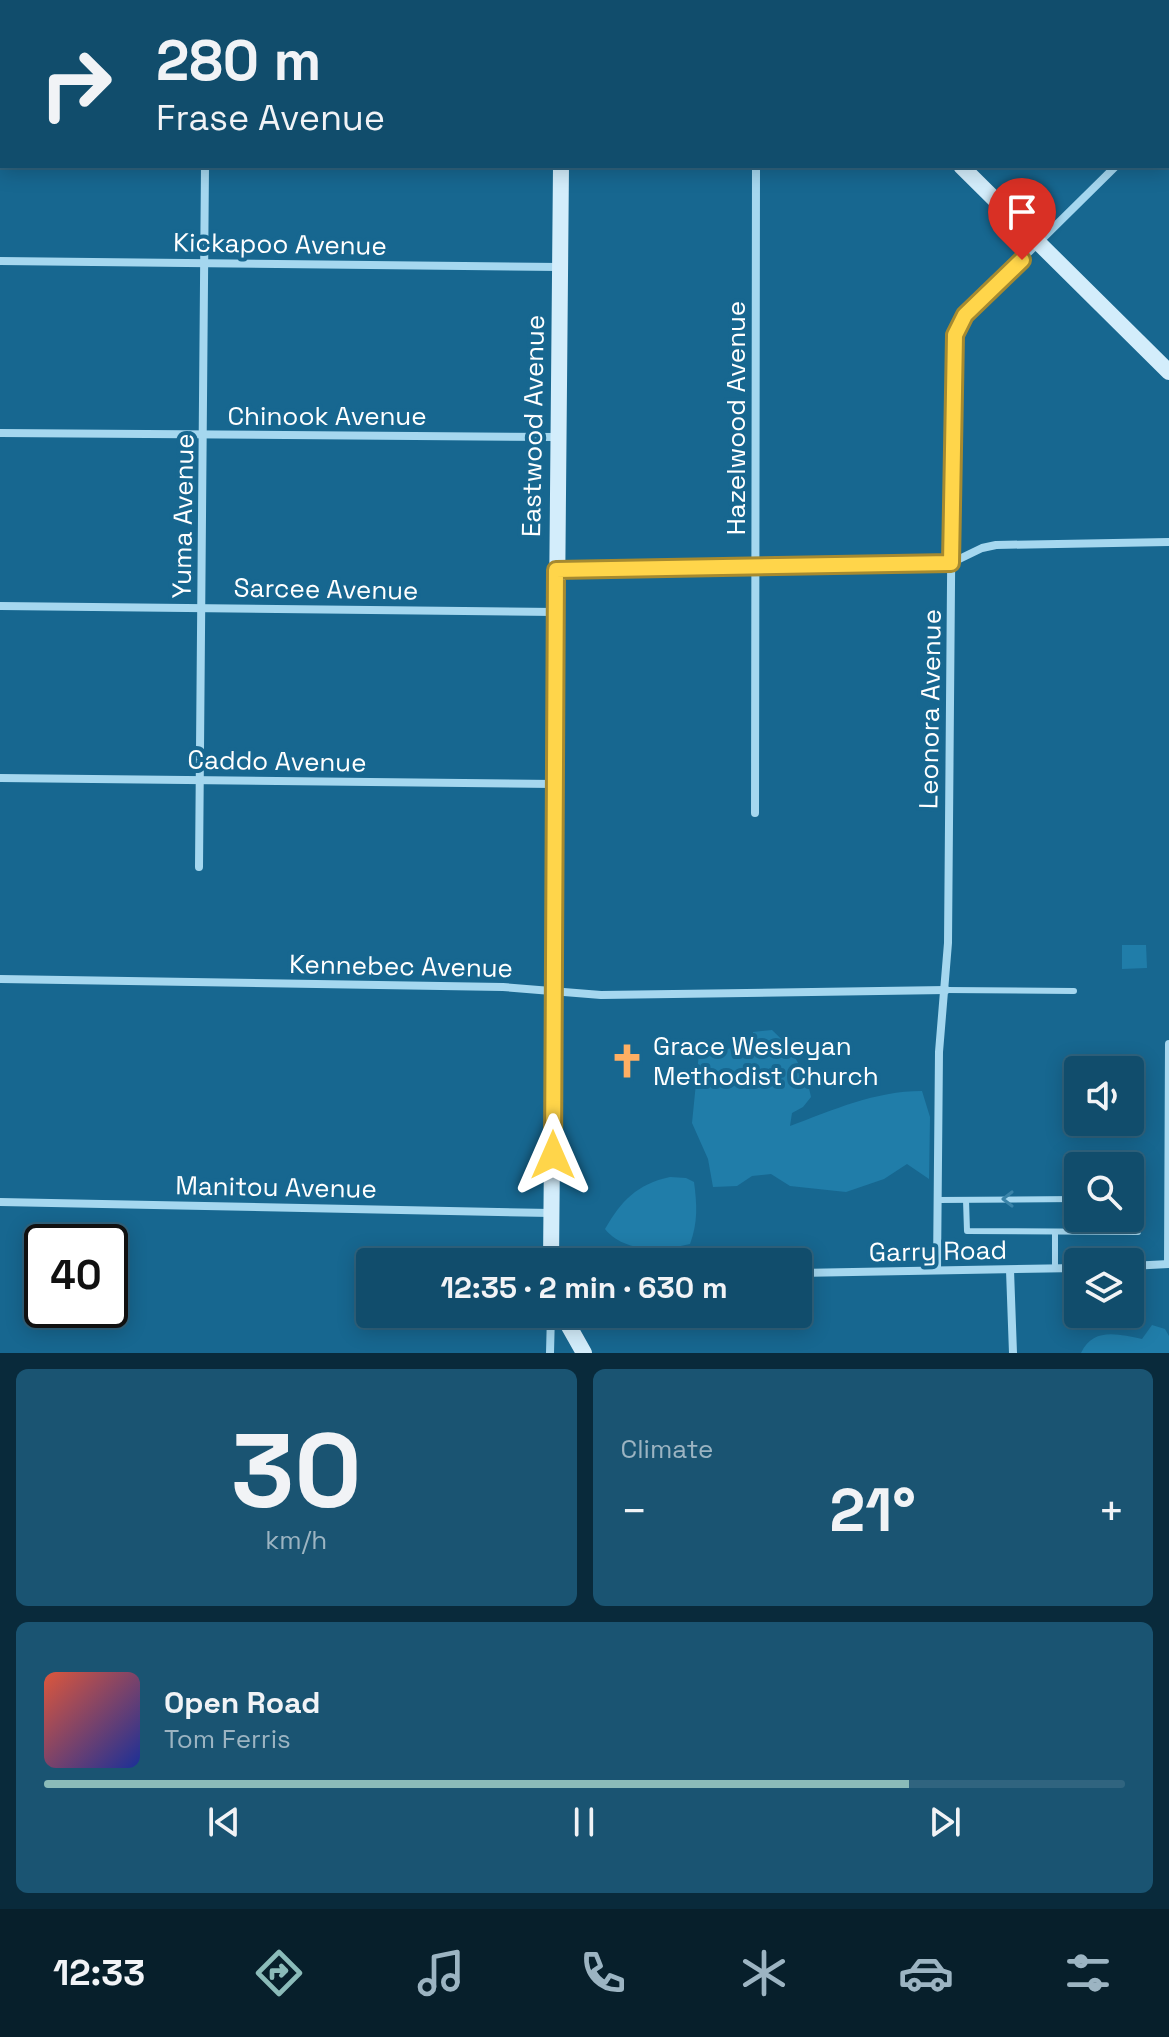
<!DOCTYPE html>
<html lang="en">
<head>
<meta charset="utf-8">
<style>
	:root { --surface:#114d6c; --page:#1a5472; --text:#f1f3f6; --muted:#9cb4c2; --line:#30647f; --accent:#8bbbb9 }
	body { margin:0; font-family:"Space Grotesk",sans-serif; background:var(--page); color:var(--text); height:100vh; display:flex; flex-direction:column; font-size:30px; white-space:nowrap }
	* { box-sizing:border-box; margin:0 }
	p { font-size:26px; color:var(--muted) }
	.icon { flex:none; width:44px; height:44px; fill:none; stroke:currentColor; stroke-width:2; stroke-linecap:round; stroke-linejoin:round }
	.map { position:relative; height:1353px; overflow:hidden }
	.drawer { display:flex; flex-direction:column; gap:16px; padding:16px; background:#092a3b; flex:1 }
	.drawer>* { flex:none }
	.guide { position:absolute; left:0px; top:0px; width:1170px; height:168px; box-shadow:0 4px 20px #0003,0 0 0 2px var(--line); background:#114d6c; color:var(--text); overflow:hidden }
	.controls { position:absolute; left:1064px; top:1056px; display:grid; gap:16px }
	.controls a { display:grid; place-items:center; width:80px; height:80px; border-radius:8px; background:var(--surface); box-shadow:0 4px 20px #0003,0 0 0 2px var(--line); font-size:40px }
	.speed { position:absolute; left:24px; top:1224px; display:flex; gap:16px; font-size:40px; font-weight:700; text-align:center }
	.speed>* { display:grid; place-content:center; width:104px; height:104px; border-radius:50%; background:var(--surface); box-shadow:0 4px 20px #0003,0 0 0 2px var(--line); line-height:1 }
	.speed .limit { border:4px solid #111; border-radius:12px; background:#fff; color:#111 }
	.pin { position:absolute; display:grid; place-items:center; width:68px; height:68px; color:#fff; margin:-82px -34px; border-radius:50% 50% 50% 0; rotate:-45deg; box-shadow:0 0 8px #0007 }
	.pin .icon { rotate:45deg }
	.me { position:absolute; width:88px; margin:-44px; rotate:0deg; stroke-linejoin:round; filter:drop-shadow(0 0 6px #0008) }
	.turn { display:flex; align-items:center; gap:28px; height:168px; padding:0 24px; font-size:36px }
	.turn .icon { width:104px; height:104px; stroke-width:2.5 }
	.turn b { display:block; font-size:56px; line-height:68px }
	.big { font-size:60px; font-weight:700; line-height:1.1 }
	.drawer .tile { flex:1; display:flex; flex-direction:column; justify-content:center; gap:12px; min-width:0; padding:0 28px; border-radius:12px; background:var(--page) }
	.drawer .dial { align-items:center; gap:0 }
	.dial b { font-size:104px; line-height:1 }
	.song { display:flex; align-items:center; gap:24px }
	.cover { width:96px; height:96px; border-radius:12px; background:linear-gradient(135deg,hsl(10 70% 55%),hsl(230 70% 35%)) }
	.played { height:8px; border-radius:4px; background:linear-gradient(90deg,var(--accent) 80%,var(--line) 80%) }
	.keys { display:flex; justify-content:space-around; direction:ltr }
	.heat { display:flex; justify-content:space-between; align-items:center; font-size:44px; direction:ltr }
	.drawer .tiles { flex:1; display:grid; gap:16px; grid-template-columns:1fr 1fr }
	.tile:last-child { grid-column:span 2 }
	.trip { position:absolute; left:356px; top:1248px; width:456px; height:80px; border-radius:8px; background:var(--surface); box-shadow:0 4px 20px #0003,0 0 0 2px var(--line); font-weight:700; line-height:80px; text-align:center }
	.tab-bar { display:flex; height:128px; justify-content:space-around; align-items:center; background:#071f2b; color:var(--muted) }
	.tab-bar .icon { width:56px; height:56px }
	.tab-bar .on { color:var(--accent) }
	.tab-bar b { font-size:36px; color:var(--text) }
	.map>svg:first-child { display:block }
	.green { fill:#207da9 }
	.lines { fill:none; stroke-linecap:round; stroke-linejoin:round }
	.lane { stroke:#a5d7ef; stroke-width:6 }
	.street { stroke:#a5d7ef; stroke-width:8 }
	.secondary { stroke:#d3edfb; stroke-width:16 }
	.oneway { stroke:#3a83a8 }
	.route-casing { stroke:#a68a30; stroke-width:20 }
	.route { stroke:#ffd54a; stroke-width:14 }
	.labels { text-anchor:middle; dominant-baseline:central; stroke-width:8; stroke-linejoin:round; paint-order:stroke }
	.street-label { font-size:26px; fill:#fff; stroke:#176790 }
	.poi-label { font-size:26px; fill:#fff; stroke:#176790; text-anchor:start }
</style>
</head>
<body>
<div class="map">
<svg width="1169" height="1353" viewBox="0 0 1169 1353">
	<rect width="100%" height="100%" fill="#176790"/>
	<g class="green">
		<path d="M1122,945H1146L1147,968L1122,969Z"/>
		<path d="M772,1030C790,1046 807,1073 811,1097L803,1107L792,1113L790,1126C833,1110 875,1091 922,1091L930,1117L929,1179L907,1164L884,1179L846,1192L790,1186L771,1174L752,1176L737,1186L713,1187L708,1159L692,1123L699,1053L753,1045V1032Z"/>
		<path d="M670,1177L686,1178L694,1182C697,1205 698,1222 690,1244C663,1251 624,1253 605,1229C621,1201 637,1184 670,1177Z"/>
		<path d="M1152,1325L1165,1329L1169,1336V1353H1081C1093,1327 1118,1334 1142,1339Z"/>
	</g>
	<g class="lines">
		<g class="lane">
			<path d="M678,1L679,0"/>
			<path d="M946,990L1074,991"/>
			<path d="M938,1200L1078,1199"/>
			<path d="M966,1200L967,1231L1138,1232L1137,1205L1130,1199"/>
			<path d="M1055,1268V1233"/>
		</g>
		<g class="street">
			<path d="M207,0V2"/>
			<path d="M894,2L896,0"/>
			<path d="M0,89H2"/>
			<path d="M1168,143H1169"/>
			<path d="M0,261L559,267"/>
			<path d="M0,433L557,437"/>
			<path d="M558,570L951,563L982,548L996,545L1169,542"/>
			<path d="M0,606L556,612"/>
			<path d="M0,778L554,784"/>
			<path d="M755,813L756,166"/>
			<path d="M199,867L205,166"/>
			<path d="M0,979L503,987L601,995L946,990"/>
			<path d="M0,1202L551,1213"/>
			<path d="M1168,1264L1169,1044"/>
			<path d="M1130,1266L1169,1264"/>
			<path d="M937,1269L939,1052L948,943L953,346L959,324L965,315L1116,166"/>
			<path d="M1010,1270L1013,1353"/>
			<path d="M798,1273L1078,1268"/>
			<path d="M550,1353L551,1314"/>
		</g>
		<g class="secondary">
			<path d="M795,0L797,2"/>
			<path d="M561,2V0"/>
			<path d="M961,166L1169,372"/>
			<path d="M551,1262L561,166"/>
			<path d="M562,1314L584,1353"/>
		</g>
	</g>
	<defs><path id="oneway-chevron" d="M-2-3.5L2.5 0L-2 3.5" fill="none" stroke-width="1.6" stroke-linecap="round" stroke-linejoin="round" transform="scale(2)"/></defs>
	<use class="oneway" href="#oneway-chevron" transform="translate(1008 1199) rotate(180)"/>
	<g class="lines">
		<g class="route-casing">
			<path id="route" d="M553,1155L556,570L951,563L955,335L965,315L1022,260"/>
		</g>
		<use href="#route" class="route"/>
	</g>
	<defs>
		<g id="church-bare" transform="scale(2.76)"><path d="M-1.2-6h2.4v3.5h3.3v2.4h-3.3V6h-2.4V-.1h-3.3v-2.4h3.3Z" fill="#ffaf63" stroke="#176790" stroke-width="2.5" paint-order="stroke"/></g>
	</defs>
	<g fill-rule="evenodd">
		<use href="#church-bare" x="627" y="1061"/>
	</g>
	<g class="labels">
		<g class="street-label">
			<text transform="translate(280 244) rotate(1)">Kickapoo Avenue</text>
			<text x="327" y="416">Chinook Avenue</text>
			<text transform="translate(736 418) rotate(-90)">Hazelwood Avenue</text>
			<text transform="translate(533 426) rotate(-89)">Eastwood Avenue</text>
			<text transform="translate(183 516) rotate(-89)">Yuma Avenue</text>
			<text transform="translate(326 589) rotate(1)">Sarcee Avenue</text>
			<text transform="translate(930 709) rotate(-89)">Leonora Avenue</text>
			<text transform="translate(277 761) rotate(1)">Caddo Avenue</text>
			<text transform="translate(401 966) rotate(1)">Kennebec Avenue</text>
			<text transform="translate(276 1187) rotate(1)">Manitou Avenue</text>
			<text transform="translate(938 1251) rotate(-1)">Garry Road</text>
		</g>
		<g class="poi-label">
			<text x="653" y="1046">Grace Wesleyan<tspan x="653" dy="30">Methodist Church</tspan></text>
		</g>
	</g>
</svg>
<div class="controls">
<a><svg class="icon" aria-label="sound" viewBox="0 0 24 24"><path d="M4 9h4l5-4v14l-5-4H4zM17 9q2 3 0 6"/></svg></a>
<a><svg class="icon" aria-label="search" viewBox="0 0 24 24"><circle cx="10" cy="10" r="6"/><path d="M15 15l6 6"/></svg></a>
<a><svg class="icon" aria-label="layers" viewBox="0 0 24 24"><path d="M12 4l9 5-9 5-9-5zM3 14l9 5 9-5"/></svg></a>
</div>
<div class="speed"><div class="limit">40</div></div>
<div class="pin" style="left:1022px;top:260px;background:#d93025"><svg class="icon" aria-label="arrive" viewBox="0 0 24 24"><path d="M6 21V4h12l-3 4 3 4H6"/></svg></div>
<svg class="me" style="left:553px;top:1155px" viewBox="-20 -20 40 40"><path d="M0-17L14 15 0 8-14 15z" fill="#ffd54a" stroke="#fff" stroke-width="4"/></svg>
<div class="trip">12:35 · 2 min · 630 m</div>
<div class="guide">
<div class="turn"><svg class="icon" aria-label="right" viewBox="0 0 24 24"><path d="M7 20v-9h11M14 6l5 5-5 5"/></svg><div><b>280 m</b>Frase Avenue</div></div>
</div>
</div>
<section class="drawer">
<div class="tiles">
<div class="tile dial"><b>30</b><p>km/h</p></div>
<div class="tile"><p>Climate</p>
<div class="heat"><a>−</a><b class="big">21°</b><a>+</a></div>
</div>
<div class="tile">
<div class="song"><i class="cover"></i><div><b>Open Road</b><p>Tom Ferris</p></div></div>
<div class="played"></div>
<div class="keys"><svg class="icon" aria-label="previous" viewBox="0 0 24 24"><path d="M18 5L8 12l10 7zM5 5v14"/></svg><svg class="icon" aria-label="pause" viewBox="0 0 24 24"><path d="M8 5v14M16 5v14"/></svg><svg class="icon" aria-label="next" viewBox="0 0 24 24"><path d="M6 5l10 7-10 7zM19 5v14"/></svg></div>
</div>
</div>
</section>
<nav class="tab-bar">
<b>12:33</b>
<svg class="icon on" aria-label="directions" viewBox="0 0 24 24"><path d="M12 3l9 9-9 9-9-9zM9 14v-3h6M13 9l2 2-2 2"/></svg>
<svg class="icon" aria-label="music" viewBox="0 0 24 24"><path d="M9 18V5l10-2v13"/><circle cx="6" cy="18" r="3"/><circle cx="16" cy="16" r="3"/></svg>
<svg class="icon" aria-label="phone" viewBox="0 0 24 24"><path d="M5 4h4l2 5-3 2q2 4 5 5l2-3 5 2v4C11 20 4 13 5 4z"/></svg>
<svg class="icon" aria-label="climate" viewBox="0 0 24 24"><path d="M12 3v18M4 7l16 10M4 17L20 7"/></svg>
<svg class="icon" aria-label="car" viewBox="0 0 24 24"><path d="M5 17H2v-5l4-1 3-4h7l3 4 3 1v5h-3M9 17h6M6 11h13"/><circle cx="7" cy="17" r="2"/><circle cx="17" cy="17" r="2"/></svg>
<svg class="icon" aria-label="filters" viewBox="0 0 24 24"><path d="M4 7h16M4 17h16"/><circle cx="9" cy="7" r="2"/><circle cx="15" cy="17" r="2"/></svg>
</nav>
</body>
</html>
